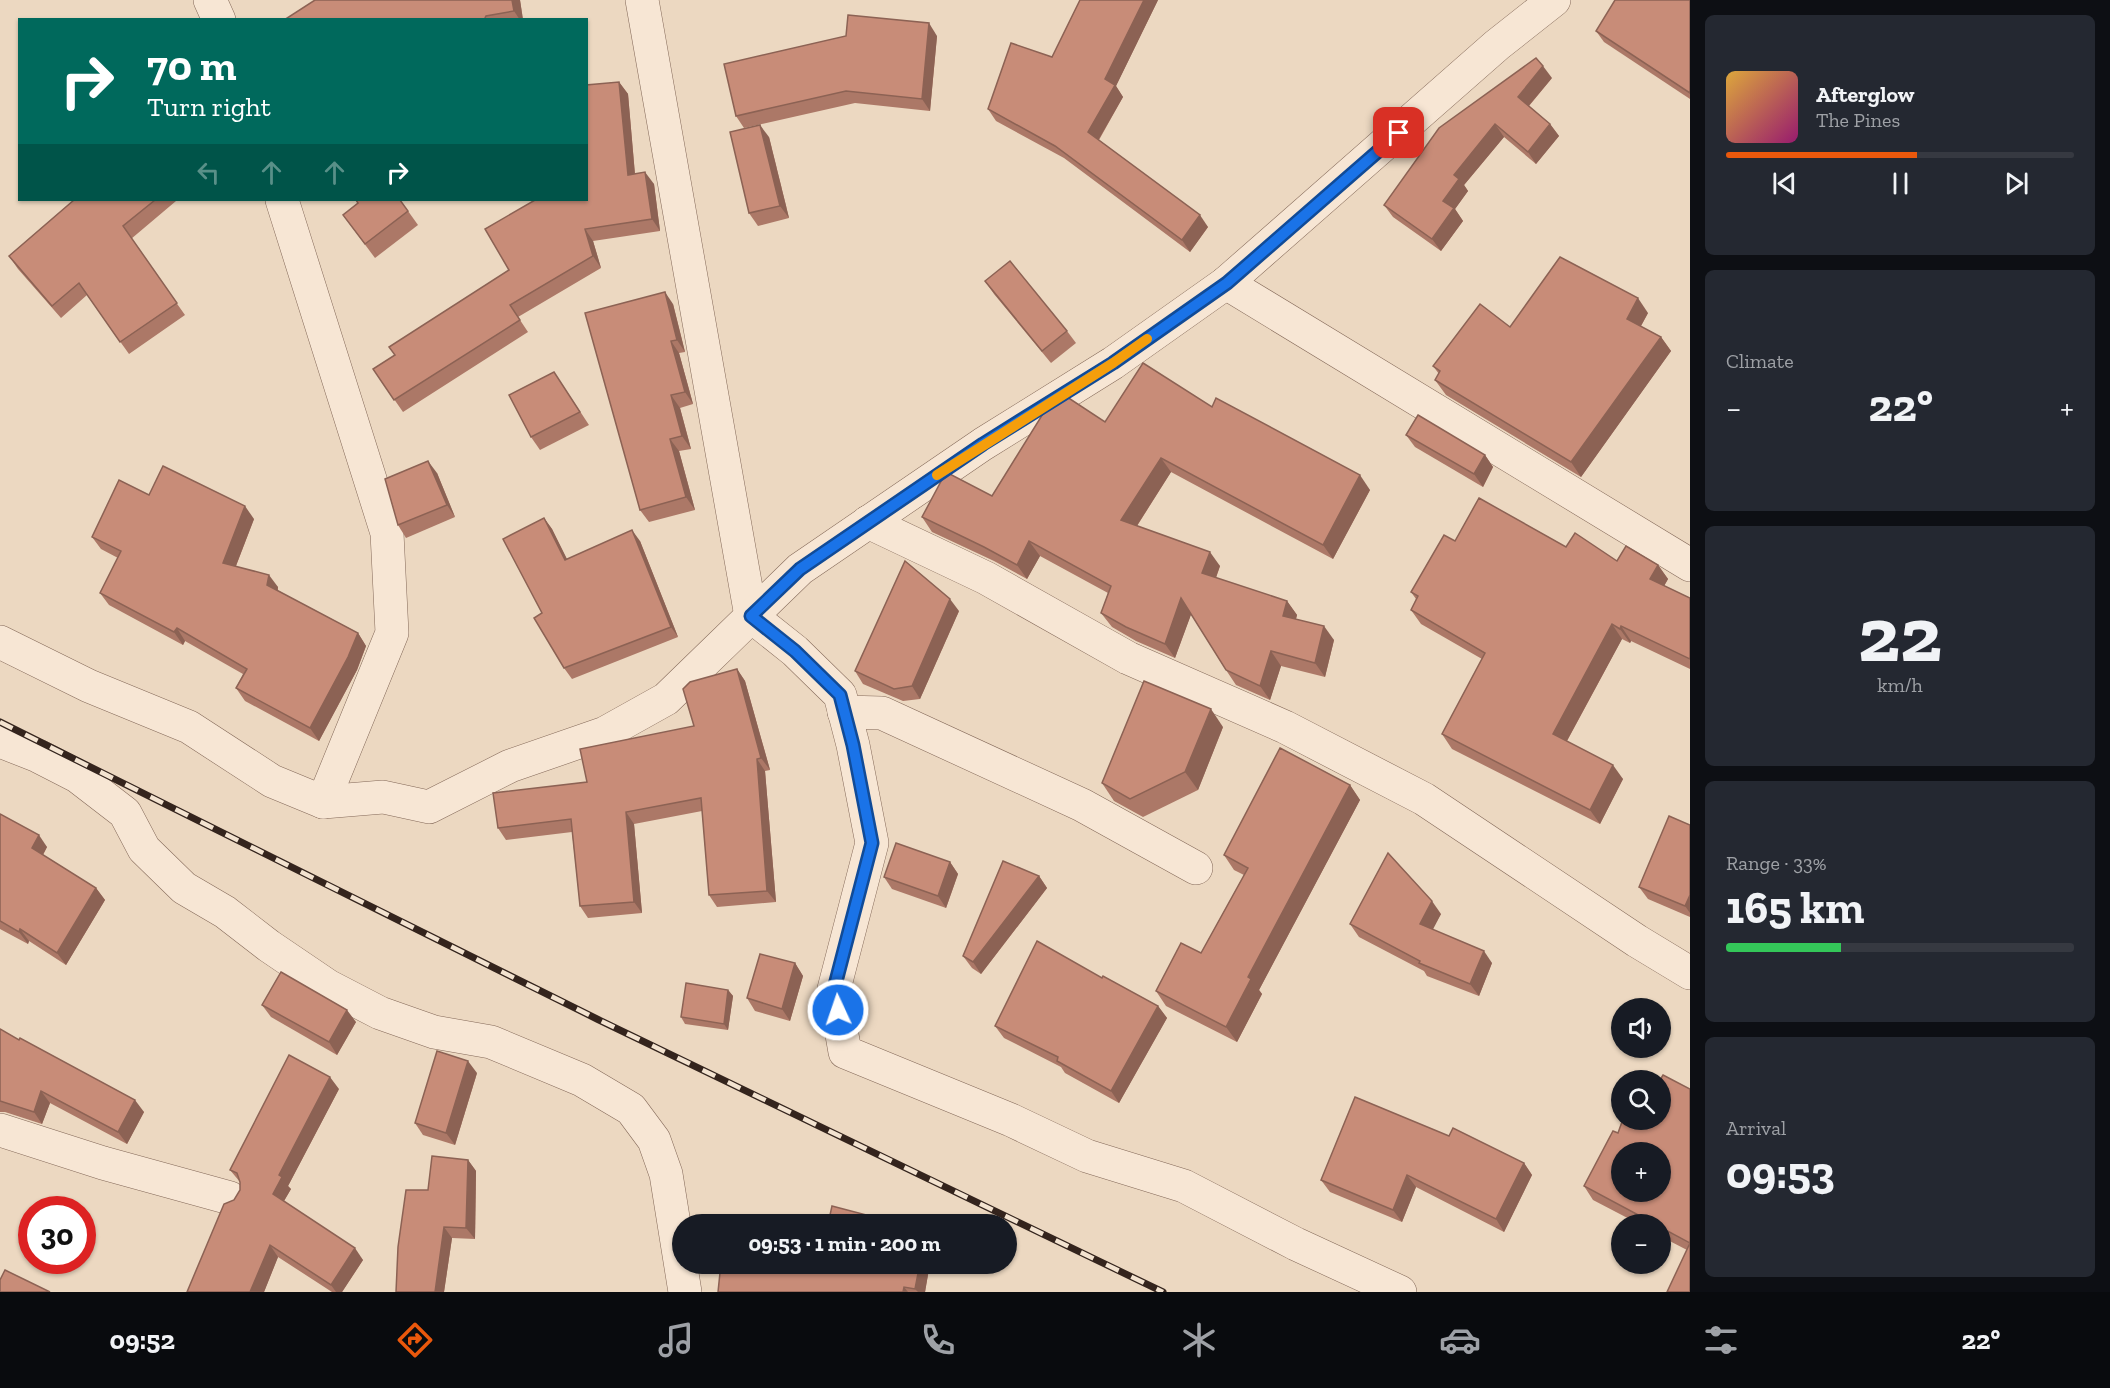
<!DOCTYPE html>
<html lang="en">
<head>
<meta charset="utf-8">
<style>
	:root { --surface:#171b24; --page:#242831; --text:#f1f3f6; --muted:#9ea1a6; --line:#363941; --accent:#ea580c }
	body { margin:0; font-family:"Zilla Slab",serif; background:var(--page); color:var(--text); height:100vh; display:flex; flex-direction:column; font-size:22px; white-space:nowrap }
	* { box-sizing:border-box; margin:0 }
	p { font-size:20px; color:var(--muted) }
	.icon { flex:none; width:33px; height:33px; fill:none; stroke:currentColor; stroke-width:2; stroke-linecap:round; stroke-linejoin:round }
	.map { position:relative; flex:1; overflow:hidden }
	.side { display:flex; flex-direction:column; gap:15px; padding:15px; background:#0d0f14; width:420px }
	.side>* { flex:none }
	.top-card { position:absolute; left:18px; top:18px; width:570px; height:183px; border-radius:0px; box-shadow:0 2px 4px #0004; background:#00695c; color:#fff; overflow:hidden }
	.buttons { position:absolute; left:1611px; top:998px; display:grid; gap:12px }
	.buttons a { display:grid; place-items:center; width:60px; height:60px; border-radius:50%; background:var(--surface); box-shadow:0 2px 4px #0004; font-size:30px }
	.speed { position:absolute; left:18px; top:1196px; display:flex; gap:12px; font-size:30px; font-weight:700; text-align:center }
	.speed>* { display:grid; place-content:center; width:78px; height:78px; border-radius:50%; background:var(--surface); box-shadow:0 2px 4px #0004; line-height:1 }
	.speed .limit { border:9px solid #d22; background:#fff; color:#111 }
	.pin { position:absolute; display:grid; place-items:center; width:51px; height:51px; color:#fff; margin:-26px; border-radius:12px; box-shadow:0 3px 9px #0006 }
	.me { position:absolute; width:66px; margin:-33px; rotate:357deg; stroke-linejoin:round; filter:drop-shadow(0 0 4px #0008) }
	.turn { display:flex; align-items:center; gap:21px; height:126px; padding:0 30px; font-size:27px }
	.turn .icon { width:78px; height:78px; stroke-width:2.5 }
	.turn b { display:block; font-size:42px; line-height:51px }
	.lanes { display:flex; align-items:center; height:57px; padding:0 30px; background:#0003; justify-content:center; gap:30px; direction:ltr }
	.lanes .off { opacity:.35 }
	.big { font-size:45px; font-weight:800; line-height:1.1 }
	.side .tile { flex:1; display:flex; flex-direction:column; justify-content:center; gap:9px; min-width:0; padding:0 21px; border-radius:9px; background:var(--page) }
	.side .dial { align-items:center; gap:0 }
	.dial b { font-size:78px; line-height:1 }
	.song { display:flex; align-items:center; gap:18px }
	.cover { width:72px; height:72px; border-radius:9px; background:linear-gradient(135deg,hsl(40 70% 55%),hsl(320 70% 35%)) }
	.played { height:6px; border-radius:3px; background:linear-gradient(90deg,var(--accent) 55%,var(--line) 55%) }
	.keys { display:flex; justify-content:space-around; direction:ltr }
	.heat { display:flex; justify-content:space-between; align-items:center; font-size:33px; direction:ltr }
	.charge { height:9px; border-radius:4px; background:linear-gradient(90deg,#34c759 33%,var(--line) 0) }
	.trip { position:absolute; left:672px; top:1214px; width:345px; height:60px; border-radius:30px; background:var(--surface); box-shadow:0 2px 4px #0004; font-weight:800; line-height:60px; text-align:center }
	.menu { display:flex; height:96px; justify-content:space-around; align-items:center; background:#090b0e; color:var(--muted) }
	.menu .icon { width:42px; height:42px }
	.menu .on { color:var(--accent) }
	.menu b { font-size:27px; color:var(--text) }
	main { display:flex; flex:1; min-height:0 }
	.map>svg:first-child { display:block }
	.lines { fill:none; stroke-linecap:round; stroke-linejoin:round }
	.minor-casing { stroke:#846959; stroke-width:34 }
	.minor { stroke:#f7e6d4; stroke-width:33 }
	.rail-casing { stroke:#34241d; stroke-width:7 }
	.rail { stroke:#f3e3d0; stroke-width:4.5; stroke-dasharray:14; stroke-linecap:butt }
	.wall { fill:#ac7867 }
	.shaded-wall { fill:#8c6254 }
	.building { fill:#c88c78; stroke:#8c6254; stroke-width:1.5; fill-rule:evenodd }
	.route-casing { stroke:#114b97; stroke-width:15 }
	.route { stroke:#1a73e8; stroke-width:10 }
	.slow { stroke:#f59e0b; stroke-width:10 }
</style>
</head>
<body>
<main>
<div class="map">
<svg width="1690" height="1292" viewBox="0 0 1690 1292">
	<rect width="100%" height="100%" fill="#ecd8c1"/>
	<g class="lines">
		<g class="minor-casing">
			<g id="minor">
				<path d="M210,0L219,20"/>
				<path d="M642,0L751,616L795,651L840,695L853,745L872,843L834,989L845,1052L1011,1120L1087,1156L1184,1186L1296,1244L1400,1292"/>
				<path d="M282,200L387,533L392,633L323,802"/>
				<path d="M1226,283L1690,565"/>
				<path d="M868,522L986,578L1128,658L1285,727L1424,799L1637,941L1690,973"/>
				<path d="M0,642L89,686L189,727L272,781L323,802L383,797L429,807L510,766L605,733L666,699L800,569L983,444L1113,363L1226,283L1497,45L1554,0"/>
				<path d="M844,712L882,713L1082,805L1196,868"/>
				<path d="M0,741L38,756L77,776L125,813L144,849L184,888L225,912L269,946L328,986L380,1013L434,1032L491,1042L582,1080L631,1109L654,1140L666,1174L685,1292"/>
				<path d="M0,1130L103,1163L230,1198"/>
			</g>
		</g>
		<use href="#minor" class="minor"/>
		<g class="rail-casing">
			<path id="rail" d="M0,722L597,1019L1163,1292"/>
		</g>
		<use href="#rail" class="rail"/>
	</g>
	<g class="wall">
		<path d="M520,0L523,20H284Z"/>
		<path d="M1080,0H1158L1116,86L1123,97L1099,140L1208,227L1190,252L1064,158L996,121L988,109L1052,57Z"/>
		<path d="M1690,0V99L1604,42L1596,31Z"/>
		<path d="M937,36L930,111L855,103L744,128L736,116Z"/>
		<path d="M1552,78L1529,106L1550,124L1559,136L1536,164L1504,137L1464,185L1468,191L1455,209L1463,221L1441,251L1393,217L1384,205Z"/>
		<path d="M619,82L628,94L635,174L654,184L660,231L593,241L601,268L518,317L528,332L403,412L373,369L395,355L509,270L586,200Z"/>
		<path d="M769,137L789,218L758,226L749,213Z"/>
		<path d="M74,200H176V201L131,239L185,315L129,354L87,295L61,318L18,269L9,256Z"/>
		<path d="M358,203L408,211L418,225L375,258L343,215Z"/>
		<path d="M985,281L1067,331L1076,343L1051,363L994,294Z"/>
		<path d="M673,304L685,352L679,353L693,404L680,408L691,449L679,451L695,510L649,522L640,510Z"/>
		<path d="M1648,313L1641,326L1661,337L1671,351L1581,477L1446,395L1435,380L1439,374L1433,366L1510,327Z"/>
		<path d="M562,384L589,425L540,450L531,437Z"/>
		<path d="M1212,407L1370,490L1333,559L1171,472L1137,526L1220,566L1216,578L1287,601L1297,615L1296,619L1334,640L1325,677L1281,666L1270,700L1236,685L1226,670L1191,614L1175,658L1136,641L1112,627L1101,613L1108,593L1040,556L1027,579L994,561L932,532L922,517L992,496L1105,422Z"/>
		<path d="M1406,435L1485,455L1493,467L1483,487L1415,447Z"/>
		<path d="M437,473L455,517L406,538L398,525Z"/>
		<path d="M149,495L254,519L236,566L278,587V591L358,633L366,646L357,670L319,741L245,701L236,688L243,674L185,641L183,645L109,605L100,593L118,558L101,549L92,537Z"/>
		<path d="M544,518L552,529L567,560L640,541L678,637L572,679L564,668L542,613Z"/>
		<path d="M1455,541L1566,547L1617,561L1658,565L1668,579L1664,586L1690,598V669L1631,641L1630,643L1622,639L1567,741L1623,779L1600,824L1452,749L1442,734L1482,659L1421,624L1411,610L1416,599L1411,592Z"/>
		<path d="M959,611L920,699L903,701L863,684L855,671Z"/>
		<path d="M737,669L745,681L770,770L765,771L776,902L717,907L709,895L702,811L634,824L642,913L588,918L580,906L572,832L506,840L498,828L694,726Z"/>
		<path d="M1223,727L1198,790L1143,817L1114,801L1102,783Z"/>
		<path d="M1350,785L1360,800L1259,990L1262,994L1237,1042L1166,1006L1156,991L1201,953L1244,875L1234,870L1224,855Z"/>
		<path d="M0,814L47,847L43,855L96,888L105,900L66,965L29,941L28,944L0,929Z"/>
		<path d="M1690,825V917L1648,899L1639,887Z"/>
		<path d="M950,862L958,874L946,908L892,889L884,877Z"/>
		<path d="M1039,876L1047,888L981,974L972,968L963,956Z"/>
		<path d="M1441,914L1432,929L1492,963L1479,996L1427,976L1424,971L1359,937L1350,924Z"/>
		<path d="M795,963L803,976L790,1021L755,1011L747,998Z"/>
		<path d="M1102,978L1158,1006L1167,1018L1119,1103L1065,1073L1061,1067L1004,1038L995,1026Z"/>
		<path d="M728,990L733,996L728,1030L685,1024L681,1017Z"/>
		<path d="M262,1005L356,1022L337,1055L271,1017Z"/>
		<path d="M0,1029L144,1112L127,1144L50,1103L42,1124L5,1112H0Z"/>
		<path d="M477,1073L455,1145L423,1135L415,1123Z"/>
		<path d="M339,1089L288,1186L291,1189L284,1201L363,1260L342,1292H332L278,1257L264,1292H187L240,1190V1182L230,1170Z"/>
		<path d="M1690,1089V1292L1687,1250L1660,1236V1224H1639L1593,1200L1584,1186L1618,1133Z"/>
		<path d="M1449,1136L1524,1163L1532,1175L1504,1232L1416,1187L1402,1222L1330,1192L1321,1180Z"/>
		<path d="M468,1160L476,1171L475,1239L452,1238L444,1292L428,1190Z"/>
		<path d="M721,1263H925L929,1269L925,1292H718Z"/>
	</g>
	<g class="shaded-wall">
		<path d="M512,0H520L523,20H520L514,11Z"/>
		<path d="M1144,0H1158L1116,86L1123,97L1096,144L1088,132L1105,79Z"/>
		<path d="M929,23L937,36L930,111L922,99Z"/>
		<path d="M1543,66L1552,78L1526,109L1518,97Z"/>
		<path d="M619,82L628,94L636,187L628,175Z"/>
		<path d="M1495,124L1504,137L1464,185L1468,191L1455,209L1463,221L1441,251L1432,239L1443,201L1454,175Z"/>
		<path d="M1550,124L1559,136L1536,164L1528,152Z"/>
		<path d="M760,125L769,137L789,218L780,206Z"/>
		<path d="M645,172L654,184L660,231L652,219Z"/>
		<path d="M1200,215L1208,227L1190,252L1182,240Z"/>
		<path d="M585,229L593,241L601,268L593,256Z"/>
		<path d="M665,292L673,304L685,352L677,340Z"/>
		<path d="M1638,298L1648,313L1637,333L1627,319Z"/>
		<path d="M1661,337L1671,351L1581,477L1571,462Z"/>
		<path d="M671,341L679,353L693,404L685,392Z"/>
		<path d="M671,395L680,408L691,449L682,436Z"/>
		<path d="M670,439L679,451L695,510L686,497Z"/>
		<path d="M1485,455L1493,467L1483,487L1474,474Z"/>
		<path d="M1161,458L1171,472L1131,535L1121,520Z"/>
		<path d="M428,461L437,473L455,517L447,505Z"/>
		<path d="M1360,475L1370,490L1333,559L1323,545Z"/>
		<path d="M245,506L254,519L232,576L223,563Z"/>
		<path d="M544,518L552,529L573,571L565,560Z"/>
		<path d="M632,530L640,541L678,637L671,627Z"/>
		<path d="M1029,541L1040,556L1027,579L1017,565Z"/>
		<path d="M1210,552L1220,566L1212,588L1202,573Z"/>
		<path d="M1658,565L1668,579L1660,593L1650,579Z"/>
		<path d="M269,575L278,587L276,598L267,585Z"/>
		<path d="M1181,598L1192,612L1175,658L1165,644Z"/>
		<path d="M950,599L959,611L920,699L912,686Z"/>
		<path d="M1287,601L1297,615L1293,630L1283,616Z"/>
		<path d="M1612,624L1622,639L1563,748L1553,734Z"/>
		<path d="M1324,626L1334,640L1325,677L1315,663Z"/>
		<path d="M1621,626L1631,641L1630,643L1620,629Z"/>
		<path d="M177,628L185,641L183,645L174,632Z"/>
		<path d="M358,633L366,646L357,670L319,741L310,728Z"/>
		<path d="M1271,651L1281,666L1270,700L1260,686Z"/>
		<path d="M737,669L745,681L770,770L761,758Z"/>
		<path d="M1211,709L1223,727L1198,790L1185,772Z"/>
		<path d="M757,759L765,771L776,902L767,891Z"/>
		<path d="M1613,765L1623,779L1600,824L1590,810Z"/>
		<path d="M1350,785L1360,800L1259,990L1262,994L1237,1042L1226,1027L1248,977Z"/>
		<path d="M626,812L634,824L642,913L634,902Z"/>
		<path d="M39,835L47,847L40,860L32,848Z"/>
		<path d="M950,862L958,874L946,908L938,896Z"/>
		<path d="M1039,876L1047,888L981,974L973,962Z"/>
		<path d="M96,888L105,900L66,965L57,953Z"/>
		<path d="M1690,895V913L1685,906Z"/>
		<path d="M1432,901L1441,914L1429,937L1420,924Z"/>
		<path d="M20,929L29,941L28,944L19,932Z"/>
		<path d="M1484,951L1492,963L1479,996L1470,984Z"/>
		<path d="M795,963L803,976L790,1021L782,1009Z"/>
		<path d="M728,990L733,996L728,1030L724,1024Z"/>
		<path d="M1158,1006L1167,1018L1119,1103L1111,1091Z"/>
		<path d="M347,1010L356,1022L337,1055L329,1042Z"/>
		<path d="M468,1061L477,1073L455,1145L446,1133Z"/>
		<path d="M330,1077L339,1089L288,1186L291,1189L281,1206L273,1194L279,1175Z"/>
		<path d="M41,1091L50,1103L42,1124L34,1112Z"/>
		<path d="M135,1100L144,1112L127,1144L118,1132Z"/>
		<path d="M468,1160L476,1171L475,1239L466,1228Z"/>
		<path d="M1524,1163L1532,1175L1504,1232L1496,1219Z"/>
		<path d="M1407,1175L1416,1187L1402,1222L1393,1210Z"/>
		<path d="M874,1217L879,1224H872Z"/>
		<path d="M444,1227L452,1238L444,1292H435Z"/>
		<path d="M270,1245L278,1257L264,1292H250Z"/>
		<path d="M355,1248L363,1260L342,1292H336L331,1285Z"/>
		<path d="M920,1263H925L929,1269L925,1292H918L915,1289Z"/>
		<path d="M904,1287L908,1292H903Z"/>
	</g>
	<g class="building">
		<path d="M315,0H512L514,11L486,16L484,20H284Z"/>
		<path d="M1080,0H1144L1105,79L1115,85L1088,132L1200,215L1182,240L1055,146L988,109L1011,43L1052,57Z"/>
		<path d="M1615,0H1690V93L1596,31Z"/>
		<path d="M848,15L929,23L922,99L846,91L736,116L724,64L846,36Z"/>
		<path d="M1536,58L1543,66L1518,97L1550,124L1528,152L1495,124L1454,175L1459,179L1443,201L1454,208L1432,239L1384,205L1439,128Z"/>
		<path d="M619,82L628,175L645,172L652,219L585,229L593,256L510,305L520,320L394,400L373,369L395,355L389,347L509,270L485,229L535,200H586V85Z"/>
		<path d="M760,125L780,206L749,213L730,132Z"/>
		<path d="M74,200H155L123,226L177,303L120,342L79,283L52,306L9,256Z"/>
		<path d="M356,200H400L408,211L365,244L343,215L358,203Z"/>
		<path d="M1560,257L1638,298L1627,319L1661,337L1571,462L1435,380L1440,371L1433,366L1480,304L1510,327Z"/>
		<path d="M1010,261L1067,331L1042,351L985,281Z"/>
		<path d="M665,292L677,340L671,341L685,392L671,395L682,436L670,439L686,497L640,510L585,313Z"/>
		<path d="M1143,363L1212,407L1216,398L1360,475L1323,545L1161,458L1121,520L1210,552L1202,573L1287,601L1283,616L1324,626L1315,663L1271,651L1260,686L1226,670L1181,598L1165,644L1126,627L1101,613L1111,586L1029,541L1017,565L984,547L922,517L946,472L992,496L1049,404L1064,395L1105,422Z"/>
		<path d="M554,372L580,412L531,437L509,395Z"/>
		<path d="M1418,415L1485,455L1474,474L1406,435Z"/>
		<path d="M428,461L447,505L398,525L385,479Z"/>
		<path d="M163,466L245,506L223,563L269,575L267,585L358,633L348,657L310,728L236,688L247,669L177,628L174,632L100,593L121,551L92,537L119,480L149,495Z"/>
		<path d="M1479,498L1566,547L1575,533L1617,561L1626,546L1658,565L1650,579L1690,598V659L1621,626L1620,629L1612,624L1553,734L1613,765L1590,810L1442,734L1485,653L1411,610L1418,596L1411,592L1444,535L1455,541Z"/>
		<path d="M544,518L565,560L632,530L671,627L564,668L534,618L542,613L503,539Z"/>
		<path d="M905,561L950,599L912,686L894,689L855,671Z"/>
		<path d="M737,669L761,758L757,759L767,891L709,895L701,798L626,812L634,902L580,906L571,819L498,828L493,793L587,782L580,749L694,726L683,689L690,682Z"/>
		<path d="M1144,681L1211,709L1185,772L1130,799L1102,783Z"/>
		<path d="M1280,748L1350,785L1248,977L1251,979L1226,1027L1156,991L1181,943L1201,953L1248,868L1224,855Z"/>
		<path d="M0,814L39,835L32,848L96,888L57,953L20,929L19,932L0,921Z"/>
		<path d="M1669,816L1690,825V895L1685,906L1639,887Z"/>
		<path d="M896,843L950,862L938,896L884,877Z"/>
		<path d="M1388,853L1432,901L1420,924L1484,951L1470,984L1419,963L1420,961L1350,924Z"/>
		<path d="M1003,861L1039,876L973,962L963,956Z"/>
		<path d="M1037,941L1102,978L1103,976L1158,1006L1111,1091L1057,1061L1058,1057L995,1026Z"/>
		<path d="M760,954L795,963L782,1009L747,998Z"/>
		<path d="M281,972L347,1010L329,1042L262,1005Z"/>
		<path d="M686,983L728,990L724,1024L681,1017Z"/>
		<path d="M0,1029L19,1040L20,1038L135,1100L118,1132L41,1091L34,1112L0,1101Z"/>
		<path d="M437,1051L468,1061L446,1133L415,1123Z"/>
		<path d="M289,1055L330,1077L279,1175L282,1177L273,1194L355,1248L331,1285L270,1245L250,1292H187L224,1204L234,1200L240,1190V1182L237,1173L230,1170Z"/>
		<path d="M1663,1075L1690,1089V1243L1660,1227V1224H1655L1584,1186L1613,1131L1618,1133L1623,1119H1660V1080ZM1622,1152H1660V1191H1622Z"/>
		<path d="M1355,1097L1449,1136L1453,1128L1524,1163L1496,1219L1407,1175L1393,1210L1321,1180Z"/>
		<path d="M432,1156L468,1160L466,1228L444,1227L435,1292H396L398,1247L406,1190H428Z"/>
		<path d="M832,1206L874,1217L872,1224H828Z"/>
		<path d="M727,1219L766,1224H726Z"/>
		<path d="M1690,1243V1292H1667Z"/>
		<path d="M721,1263H920L915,1289L904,1287L903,1292H718Z"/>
		<path d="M5,1270L50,1292H0V1280Z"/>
	</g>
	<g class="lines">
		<g class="route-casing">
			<path id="route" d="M838,1010L834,989L872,843L853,745L840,695L795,651L751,616L800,569L983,444L1113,363L1227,283L1399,133"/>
		</g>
		<use href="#route" class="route"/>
		<path class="slow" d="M937,475L1113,363L1147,339"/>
	</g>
</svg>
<div class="buttons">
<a><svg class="icon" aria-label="sound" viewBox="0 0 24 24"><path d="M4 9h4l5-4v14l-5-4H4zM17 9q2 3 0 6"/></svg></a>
<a><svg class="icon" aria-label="search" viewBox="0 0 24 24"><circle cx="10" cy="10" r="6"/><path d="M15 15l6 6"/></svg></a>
<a>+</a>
<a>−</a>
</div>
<div class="speed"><div class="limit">30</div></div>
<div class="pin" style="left:1399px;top:133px;background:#d93025"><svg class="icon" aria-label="arrive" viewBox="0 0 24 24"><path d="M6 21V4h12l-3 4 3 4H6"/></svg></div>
<svg class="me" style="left:838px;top:1010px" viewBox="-20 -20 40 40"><circle r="17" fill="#1a73e8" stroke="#fff" stroke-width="3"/><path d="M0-11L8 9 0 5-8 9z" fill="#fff"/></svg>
<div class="trip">09:53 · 1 min · 200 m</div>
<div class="top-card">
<div class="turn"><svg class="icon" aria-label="right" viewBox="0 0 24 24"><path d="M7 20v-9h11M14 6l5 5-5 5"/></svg><div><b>70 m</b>Turn right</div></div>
<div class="lanes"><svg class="icon off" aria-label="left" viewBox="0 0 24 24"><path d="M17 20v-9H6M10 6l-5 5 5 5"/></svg><svg class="icon off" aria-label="ahead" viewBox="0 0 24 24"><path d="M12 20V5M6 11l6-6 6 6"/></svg><svg class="icon off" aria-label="ahead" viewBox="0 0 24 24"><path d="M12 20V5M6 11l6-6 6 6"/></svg><svg class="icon" aria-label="right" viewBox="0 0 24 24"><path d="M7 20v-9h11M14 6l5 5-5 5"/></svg></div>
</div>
</div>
<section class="side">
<div class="tile">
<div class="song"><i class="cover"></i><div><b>Afterglow</b><p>The Pines</p></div></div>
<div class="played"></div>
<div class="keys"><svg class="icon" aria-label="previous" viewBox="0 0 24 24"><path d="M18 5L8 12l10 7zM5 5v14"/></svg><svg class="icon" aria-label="pause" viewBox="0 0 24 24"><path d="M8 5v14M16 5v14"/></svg><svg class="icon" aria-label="next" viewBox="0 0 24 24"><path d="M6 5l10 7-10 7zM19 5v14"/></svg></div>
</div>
<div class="tile"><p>Climate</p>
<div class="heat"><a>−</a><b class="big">22°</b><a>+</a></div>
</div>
<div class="tile dial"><b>22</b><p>km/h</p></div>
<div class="tile"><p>Range · 33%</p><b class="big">165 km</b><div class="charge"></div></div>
<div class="tile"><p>Arrival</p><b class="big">09:53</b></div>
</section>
</main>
<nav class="menu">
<b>09:52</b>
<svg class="icon on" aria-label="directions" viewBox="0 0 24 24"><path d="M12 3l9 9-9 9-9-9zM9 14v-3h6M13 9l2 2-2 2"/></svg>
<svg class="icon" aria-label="music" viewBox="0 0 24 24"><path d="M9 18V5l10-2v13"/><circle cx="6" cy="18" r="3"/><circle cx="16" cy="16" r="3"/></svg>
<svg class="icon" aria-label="phone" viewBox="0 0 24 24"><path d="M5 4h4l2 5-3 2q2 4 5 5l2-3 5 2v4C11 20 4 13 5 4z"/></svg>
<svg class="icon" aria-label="climate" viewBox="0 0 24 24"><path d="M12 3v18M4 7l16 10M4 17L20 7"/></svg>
<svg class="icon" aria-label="car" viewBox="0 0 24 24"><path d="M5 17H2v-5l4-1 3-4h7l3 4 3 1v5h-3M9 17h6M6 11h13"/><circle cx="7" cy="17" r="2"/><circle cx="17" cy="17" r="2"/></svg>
<svg class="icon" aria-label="filters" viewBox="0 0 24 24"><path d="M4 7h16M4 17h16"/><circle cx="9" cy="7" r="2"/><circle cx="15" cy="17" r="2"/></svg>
<b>22°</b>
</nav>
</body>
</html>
